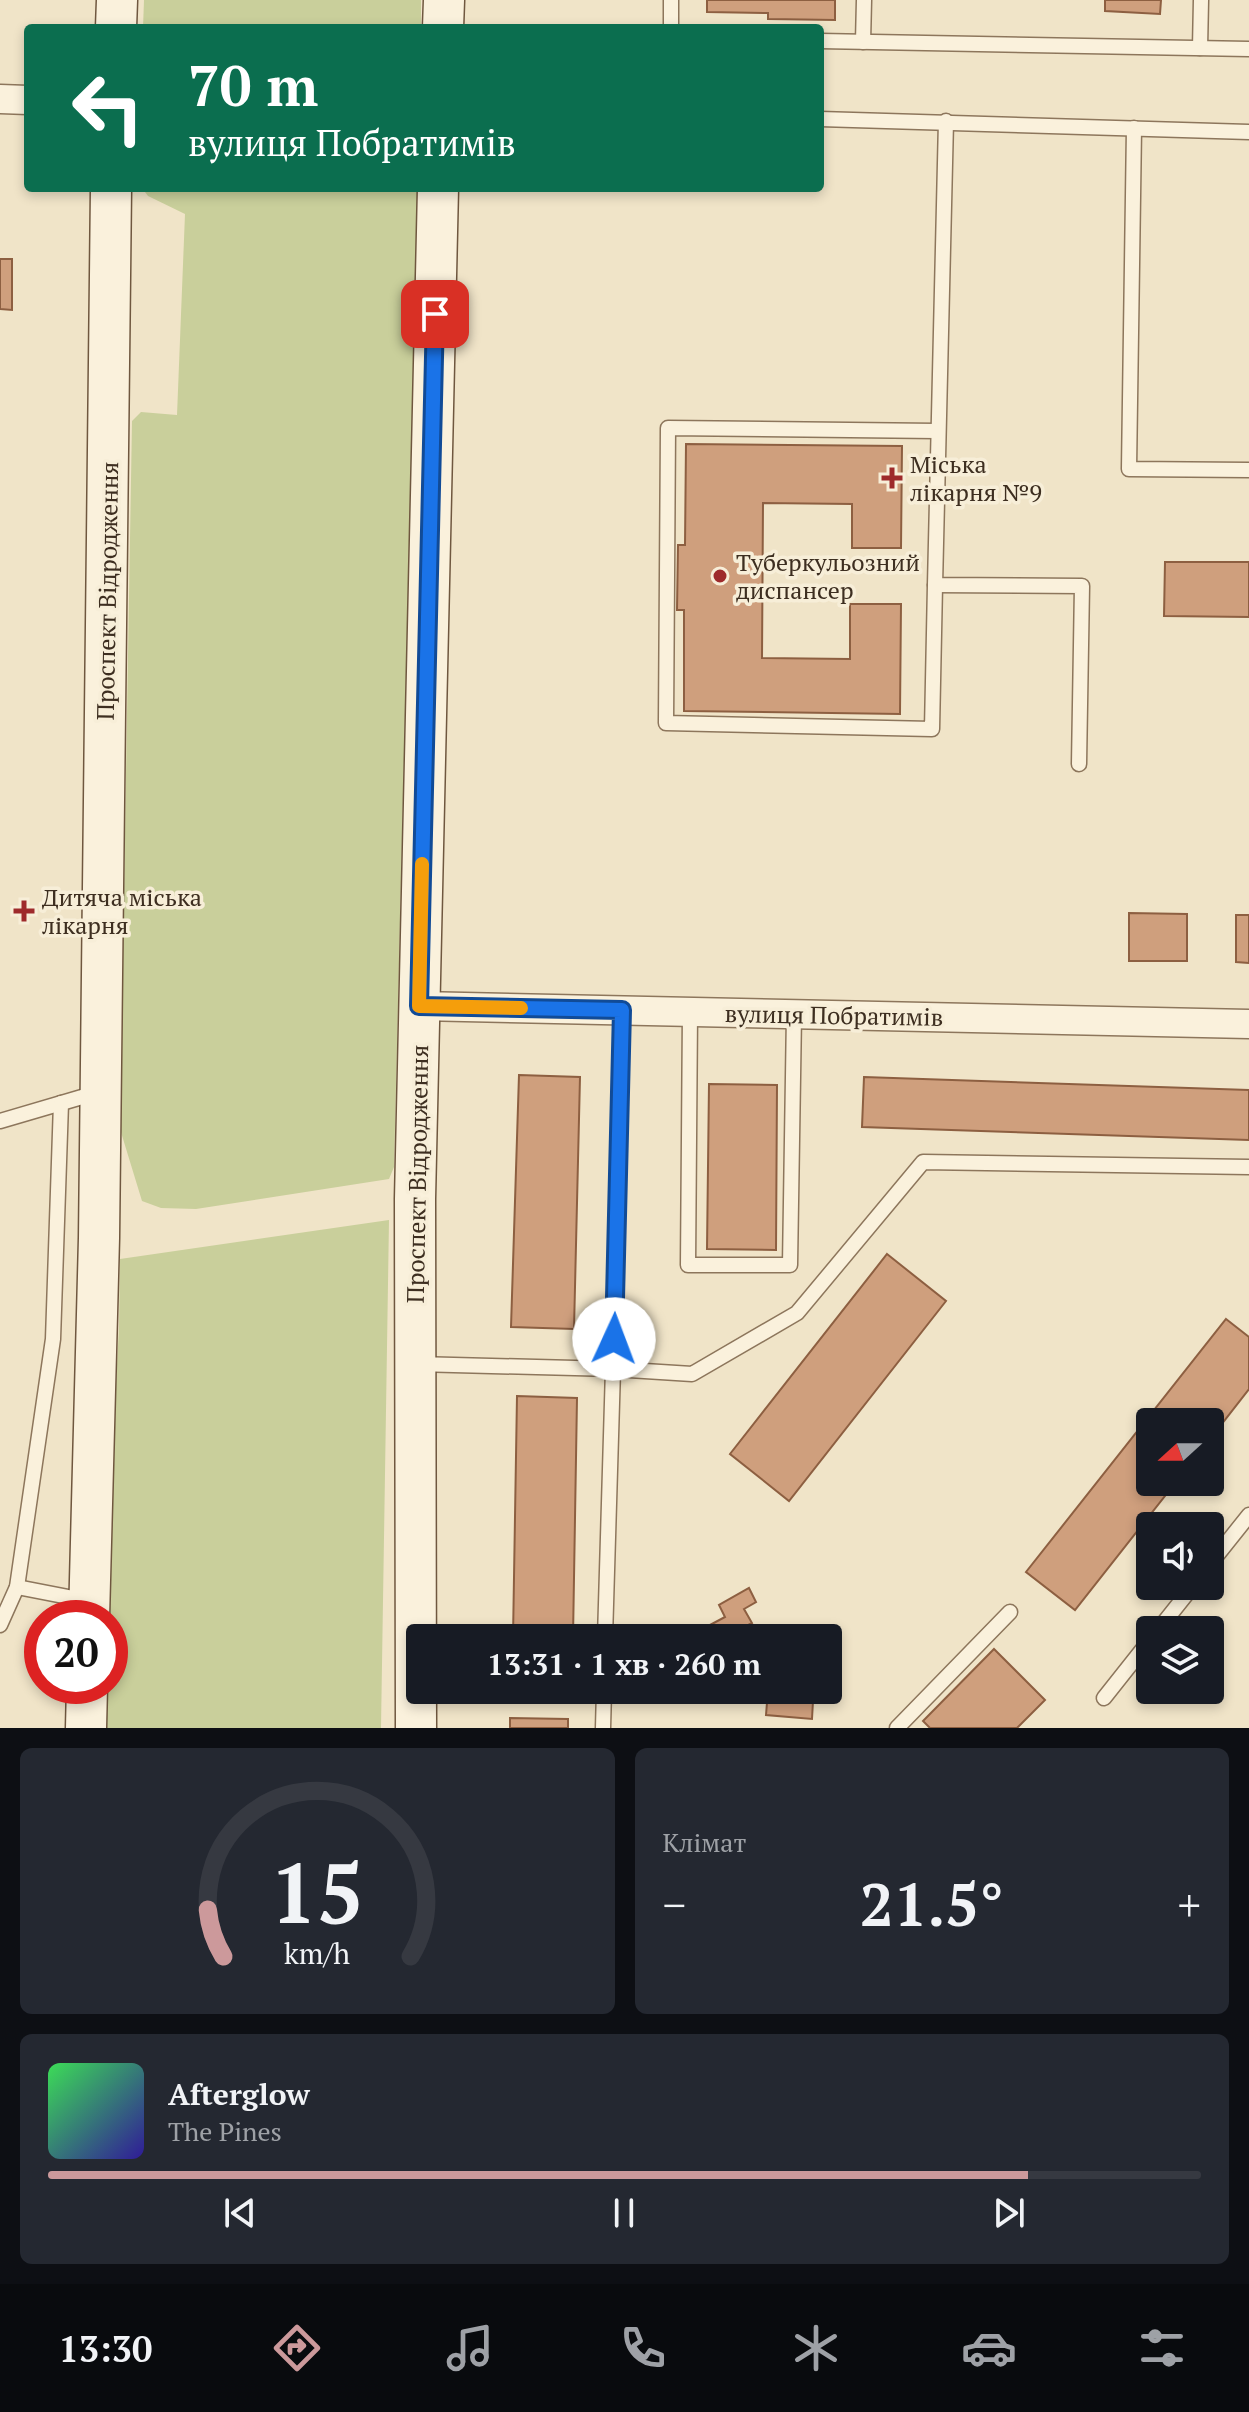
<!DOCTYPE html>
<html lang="uk">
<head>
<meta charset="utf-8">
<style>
	:root { --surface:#171b24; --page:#242831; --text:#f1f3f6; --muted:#9ea1a6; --line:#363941; --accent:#cc999b }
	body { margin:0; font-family:"PT Serif",serif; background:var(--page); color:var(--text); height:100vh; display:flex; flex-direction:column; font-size:30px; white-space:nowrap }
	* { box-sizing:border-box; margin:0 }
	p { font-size:26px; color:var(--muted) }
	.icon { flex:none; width:44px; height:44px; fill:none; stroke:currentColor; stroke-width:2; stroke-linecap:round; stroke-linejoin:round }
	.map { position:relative; height:1728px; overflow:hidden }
	.panel { display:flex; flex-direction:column; gap:20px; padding:20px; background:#0d0f14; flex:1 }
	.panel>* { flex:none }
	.banner { position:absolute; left:24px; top:24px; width:800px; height:168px; border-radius:8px; box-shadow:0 4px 12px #0003; background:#0b6e4f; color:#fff; overflow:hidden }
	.needle { width:52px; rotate:249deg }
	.tools { position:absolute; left:1136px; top:1408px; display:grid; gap:16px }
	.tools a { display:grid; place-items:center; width:88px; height:88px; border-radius:8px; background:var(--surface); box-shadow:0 4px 12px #0003; font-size:40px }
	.speed { position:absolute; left:24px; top:1600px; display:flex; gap:16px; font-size:40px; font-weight:700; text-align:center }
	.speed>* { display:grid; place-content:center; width:104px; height:104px; border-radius:50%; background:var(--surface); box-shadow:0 4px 12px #0003; line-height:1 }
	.speed .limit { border:12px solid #d22; background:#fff; color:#111 }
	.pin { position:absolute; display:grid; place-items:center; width:68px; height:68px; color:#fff; margin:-34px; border-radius:16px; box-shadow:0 4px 12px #0006 }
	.me { position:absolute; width:88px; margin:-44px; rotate:2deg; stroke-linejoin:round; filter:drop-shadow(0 0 6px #0008) }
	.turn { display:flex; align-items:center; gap:28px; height:168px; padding:0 32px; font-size:36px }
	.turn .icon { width:104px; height:104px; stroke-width:2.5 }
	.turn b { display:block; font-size:56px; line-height:68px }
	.big { font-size:60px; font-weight:700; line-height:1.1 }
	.panel .widget { flex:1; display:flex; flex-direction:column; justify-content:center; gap:12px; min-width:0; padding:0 28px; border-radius:12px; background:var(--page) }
	.panel .dial { align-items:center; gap:0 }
	.dial svg { height:208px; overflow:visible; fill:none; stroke:var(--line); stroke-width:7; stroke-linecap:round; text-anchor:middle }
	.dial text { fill:var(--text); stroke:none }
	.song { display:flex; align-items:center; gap:24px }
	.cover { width:96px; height:96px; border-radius:12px; background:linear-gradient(135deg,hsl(130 70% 55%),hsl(250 70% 35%)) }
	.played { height:8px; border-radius:4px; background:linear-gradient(90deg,var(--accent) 85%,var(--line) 85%) }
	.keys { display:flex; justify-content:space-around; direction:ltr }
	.heat { display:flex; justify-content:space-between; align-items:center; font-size:44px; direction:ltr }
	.panel .tiles { flex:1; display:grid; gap:20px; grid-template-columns:1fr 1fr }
	.widget:last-child { grid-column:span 2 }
	.trip { position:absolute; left:406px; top:1624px; width:436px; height:80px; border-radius:8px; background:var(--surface); box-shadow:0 4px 12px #0003; font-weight:700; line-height:80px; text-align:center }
	.dock { display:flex; height:128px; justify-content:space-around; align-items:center; background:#090b0e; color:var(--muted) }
	.dock .icon { width:56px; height:56px }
	.dock .current { color:var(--accent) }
	.dock b { font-size:36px; color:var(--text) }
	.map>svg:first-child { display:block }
	.green { fill:#c9cf9b }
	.building { fill:#cf9f7d; stroke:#8d5f41; stroke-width:2 }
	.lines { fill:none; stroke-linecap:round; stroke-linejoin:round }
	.lane-casing { stroke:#8d765c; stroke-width:17 }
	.street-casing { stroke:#8d765c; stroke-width:31 }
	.secondary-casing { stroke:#6f573f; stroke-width:43 }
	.lane { stroke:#faf1dc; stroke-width:14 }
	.street { stroke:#faf1dc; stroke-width:28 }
	.secondary { stroke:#faf1dc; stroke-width:40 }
	.route-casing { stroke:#114b97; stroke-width:20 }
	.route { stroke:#1a73e8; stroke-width:14 }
	.slow { stroke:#f59e0b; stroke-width:14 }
	.poi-dot { fill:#9e2a2b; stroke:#f7eed8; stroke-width:3 }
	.labels { text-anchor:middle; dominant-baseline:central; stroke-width:7; stroke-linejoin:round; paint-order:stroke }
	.poi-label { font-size:24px; fill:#3d2e20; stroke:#f7eed8; text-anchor:start }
	.street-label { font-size:24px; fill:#3d2e20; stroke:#f7eed8 }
</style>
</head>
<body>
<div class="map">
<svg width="1249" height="1728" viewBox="0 0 1249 1728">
	<rect width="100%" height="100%" fill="#f0e4c8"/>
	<g class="green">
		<path d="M144,0H421V28H143Z"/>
		<path d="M142,188H418L394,1167L389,1179L196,1209L161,1208L142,1201L120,1129L132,421L141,412L177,415L185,214L148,196Z"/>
		<path d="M389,1220L381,1728H96L99,1686H110V1618H103L119,1328L120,1259Z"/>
	</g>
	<g class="building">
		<path d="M707,0H835V20L768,19V13L707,12Z"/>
		<path d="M1105,0H1161L1160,14L1105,11Z"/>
		<path d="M0,259H12V310L0,309Z"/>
		<path d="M686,444L902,446L901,548H852V504L763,503L762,658L850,659V604H901L900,714L684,711V610H677L678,545H685Z"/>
		<path d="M1165,562H1249V617L1164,616Z"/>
		<path d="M1129,913L1187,914V961H1129Z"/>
		<path d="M1236,915H1249V963L1236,962Z"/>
		<path d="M519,1075L580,1077L574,1329L511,1327Z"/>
		<path d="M864,1077L1249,1090V1140L862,1127Z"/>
		<path d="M709,1084L777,1085L776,1250L707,1249Z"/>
		<path d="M887,1254L946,1301L789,1501L730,1454Z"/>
		<path d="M1226,1319L1249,1337V1389L1210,1439V1422H1150V1482H1176L1075,1610L1026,1572Z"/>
		<path d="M517,1396L577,1398L573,1638H513Z"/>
		<path d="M749,1588L756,1602L744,1609L752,1623L724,1638H698L695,1633L725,1617L719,1605Z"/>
		<path d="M994,1649L1045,1700L1017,1728H930L923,1721Z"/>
		<path d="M768,1690H797L796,1700L813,1701L812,1719L766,1715Z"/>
		<path d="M510,1718L568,1719V1728H510Z"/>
	</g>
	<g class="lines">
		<g class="lane-casing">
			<g id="lane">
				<path d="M671,28V0"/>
				<path d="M820,41L1249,49"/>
				<path d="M863,42L864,0"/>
				<path d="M1200,48L1201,0"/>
				<path d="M820,119L1249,132"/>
				<path d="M946,121L935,585L1082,586L1079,764"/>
				<path d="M1134,128L1129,469L1249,470"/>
				<path d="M935,585L932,729L666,723L668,428L937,431"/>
				<path d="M690,1012L688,1265H790L794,1014"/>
				<path d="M0,1121L99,1092"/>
				<path d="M416,1364L613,1369L622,1010"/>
				<path d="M1210,1564L1249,1515"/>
				<path d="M17,1587L89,1601"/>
				<path d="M0,1625L17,1587L53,1339L61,1103"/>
				<path d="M1158,1630L1193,1586"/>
				<path d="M605,1638L613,1369L692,1374L797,1313L923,1162L1249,1167"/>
				<path d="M1104,1698L1150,1640"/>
				<path d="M603,1728L604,1690"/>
				<path d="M897,1728L1010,1612"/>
			</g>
		</g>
		<g class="street-casing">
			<g id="street">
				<path d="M0,99L28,100"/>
				<path d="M419,1006L1249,1024"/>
			</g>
		</g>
		<g class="secondary-casing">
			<g id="secondary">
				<path d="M116,28L117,0"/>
				<path d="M443,28L444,0"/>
				<path d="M89,1618L99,1238L111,188"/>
				<path d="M86,1728L87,1686"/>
				<path d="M416,1728L415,1199L438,188"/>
			</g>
		</g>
		<use href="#lane" class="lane"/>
		<use href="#street" class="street"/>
		<use href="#secondary" class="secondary"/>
	</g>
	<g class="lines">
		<g class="route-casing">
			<path id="route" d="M435,314L419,1006L622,1010L614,1339"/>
		</g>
		<use href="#route" class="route"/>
		<path class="slow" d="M422,864L419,1006L521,1008"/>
	</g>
	<g class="poi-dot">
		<path d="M888 466h8v8h8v8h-8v8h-8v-8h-8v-8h8z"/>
		<circle cx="720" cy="576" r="8"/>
		<path d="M20 899h8v8h8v8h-8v8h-8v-8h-8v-8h8z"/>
	</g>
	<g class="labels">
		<g class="poi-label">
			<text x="910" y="464">Міська<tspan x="910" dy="28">лікарня №9</tspan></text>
			<text x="736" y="562">Туберкульозний<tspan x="736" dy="28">диспансер</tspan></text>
			<text x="42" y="897">Дитяча міська<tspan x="42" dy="28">лікарня</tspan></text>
		</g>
		<g class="street-label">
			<text transform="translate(107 591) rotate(-89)">Проспект Відродження</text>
			<text transform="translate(834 1015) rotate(1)">вулиця Побратимів</text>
			<text transform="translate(417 1174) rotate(-89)">Проспект Відродження</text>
		</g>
	</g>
</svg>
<div class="tools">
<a><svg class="needle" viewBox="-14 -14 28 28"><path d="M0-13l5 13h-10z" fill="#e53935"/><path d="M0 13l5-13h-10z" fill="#9ea1a6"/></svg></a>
<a><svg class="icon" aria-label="sound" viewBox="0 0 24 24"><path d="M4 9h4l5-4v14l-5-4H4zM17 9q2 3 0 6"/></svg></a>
<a><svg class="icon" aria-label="layers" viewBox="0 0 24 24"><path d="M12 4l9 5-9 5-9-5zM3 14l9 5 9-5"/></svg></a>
</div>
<div class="speed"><div class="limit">20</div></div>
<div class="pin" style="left:435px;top:314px;background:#d93025"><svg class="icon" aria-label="arrive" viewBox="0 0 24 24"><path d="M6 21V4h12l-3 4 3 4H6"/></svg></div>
<svg class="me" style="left:614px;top:1339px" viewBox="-20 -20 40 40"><circle r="19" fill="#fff"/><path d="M0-13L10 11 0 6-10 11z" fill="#1a73e8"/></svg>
<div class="trip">13:31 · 1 хв · 260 m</div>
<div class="banner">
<div class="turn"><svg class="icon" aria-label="left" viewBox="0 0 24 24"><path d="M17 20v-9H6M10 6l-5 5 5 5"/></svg><div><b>70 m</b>вулиця Побратимів</div></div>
</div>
</div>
<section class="panel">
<div class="tiles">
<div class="widget dial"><svg viewBox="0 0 100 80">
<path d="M14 69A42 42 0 1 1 86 69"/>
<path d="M14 69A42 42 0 0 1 8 51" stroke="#cc999b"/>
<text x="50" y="56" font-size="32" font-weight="700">15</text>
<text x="50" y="72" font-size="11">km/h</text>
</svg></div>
<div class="widget"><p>Клімат</p>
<div class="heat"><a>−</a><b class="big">21.5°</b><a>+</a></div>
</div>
<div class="widget">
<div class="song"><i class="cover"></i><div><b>Afterglow</b><p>The Pines</p></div></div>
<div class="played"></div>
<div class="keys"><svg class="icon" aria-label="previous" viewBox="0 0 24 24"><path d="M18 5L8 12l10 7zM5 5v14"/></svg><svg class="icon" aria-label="pause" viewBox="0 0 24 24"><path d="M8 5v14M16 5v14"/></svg><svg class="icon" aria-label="next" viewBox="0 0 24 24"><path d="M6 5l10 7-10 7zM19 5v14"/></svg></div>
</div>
</div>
</section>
<nav class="dock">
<b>13:30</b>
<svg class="icon current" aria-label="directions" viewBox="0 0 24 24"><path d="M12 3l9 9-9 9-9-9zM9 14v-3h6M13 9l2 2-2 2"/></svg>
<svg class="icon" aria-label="music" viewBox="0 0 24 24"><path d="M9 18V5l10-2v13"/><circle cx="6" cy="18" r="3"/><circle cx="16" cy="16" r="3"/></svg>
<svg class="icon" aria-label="phone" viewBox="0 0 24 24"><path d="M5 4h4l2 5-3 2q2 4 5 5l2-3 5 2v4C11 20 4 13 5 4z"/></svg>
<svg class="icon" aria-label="climate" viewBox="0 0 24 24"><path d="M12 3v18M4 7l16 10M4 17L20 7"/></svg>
<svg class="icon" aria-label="car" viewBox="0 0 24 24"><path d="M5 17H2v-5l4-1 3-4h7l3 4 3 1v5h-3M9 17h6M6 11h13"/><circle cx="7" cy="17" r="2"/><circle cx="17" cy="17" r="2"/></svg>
<svg class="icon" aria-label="filters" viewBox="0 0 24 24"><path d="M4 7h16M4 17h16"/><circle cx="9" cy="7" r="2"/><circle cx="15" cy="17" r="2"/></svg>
</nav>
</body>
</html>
